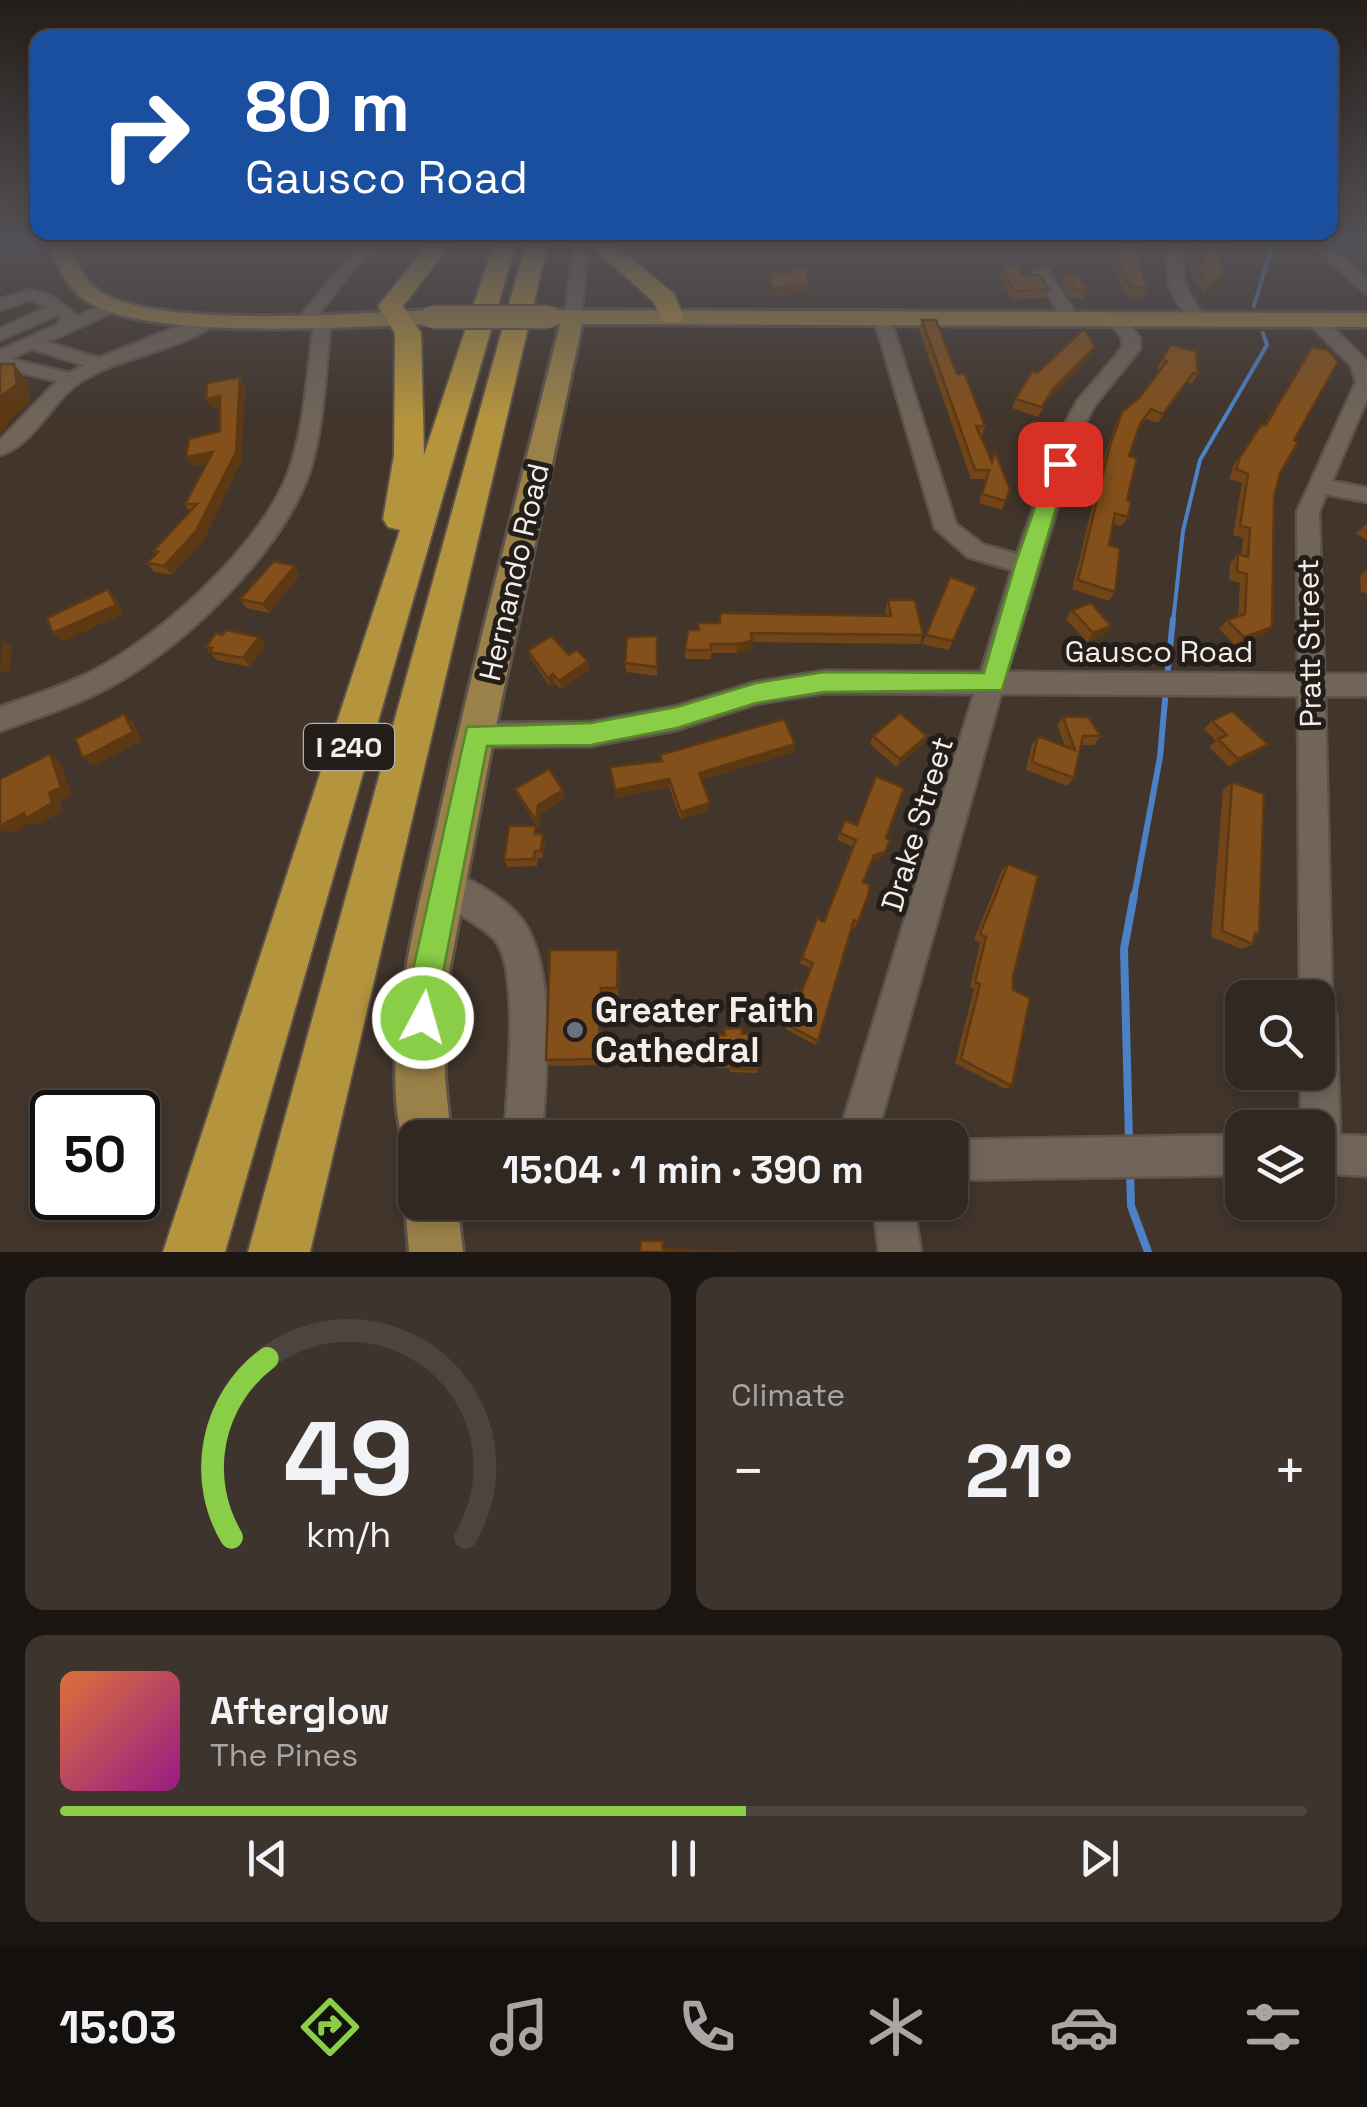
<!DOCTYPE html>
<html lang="en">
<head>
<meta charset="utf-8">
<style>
	:root { --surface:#312821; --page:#3d342e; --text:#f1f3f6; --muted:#a8a6a5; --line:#4c443f; --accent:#8ace47 }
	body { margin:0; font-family:"Space Grotesk",sans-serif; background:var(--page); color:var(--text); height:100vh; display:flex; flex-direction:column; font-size:38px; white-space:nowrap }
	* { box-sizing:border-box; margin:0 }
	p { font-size:32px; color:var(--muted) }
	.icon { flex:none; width:55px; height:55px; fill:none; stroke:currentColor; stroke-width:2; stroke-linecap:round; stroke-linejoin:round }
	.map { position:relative; height:1252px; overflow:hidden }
	.drawer { display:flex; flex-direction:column; gap:25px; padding:25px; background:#1b1612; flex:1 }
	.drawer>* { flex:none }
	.hud { position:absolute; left:30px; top:30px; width:1308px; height:210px; border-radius:20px; box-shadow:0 5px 15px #0003,0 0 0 2px var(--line); background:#1a4fa0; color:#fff; overflow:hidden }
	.fabs { position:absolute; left:1225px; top:980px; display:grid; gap:20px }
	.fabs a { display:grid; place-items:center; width:110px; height:110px; border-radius:20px; background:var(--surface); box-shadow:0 5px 15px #0003,0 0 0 2px var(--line); font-size:50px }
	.speed { position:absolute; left:30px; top:1090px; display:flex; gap:20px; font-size:50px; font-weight:700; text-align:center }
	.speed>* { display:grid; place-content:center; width:130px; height:130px; border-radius:50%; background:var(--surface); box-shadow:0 5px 15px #0003,0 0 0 2px var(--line); line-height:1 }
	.speed .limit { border:5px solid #111; border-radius:15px; background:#fff; color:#111 }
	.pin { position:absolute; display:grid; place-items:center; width:85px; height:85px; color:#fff; margin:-42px; border-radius:20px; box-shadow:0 5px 15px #0006 }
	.me { position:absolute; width:110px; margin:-55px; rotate:6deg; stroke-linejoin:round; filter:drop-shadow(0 0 8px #0008) }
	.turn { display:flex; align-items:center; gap:35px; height:210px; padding:0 50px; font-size:45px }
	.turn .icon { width:130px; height:130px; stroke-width:2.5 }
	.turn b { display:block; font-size:70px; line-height:85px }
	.big { font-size:75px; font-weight:800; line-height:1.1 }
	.drawer .tile { flex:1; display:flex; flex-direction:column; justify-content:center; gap:15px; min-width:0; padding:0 35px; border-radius:20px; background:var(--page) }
	.drawer .dial { align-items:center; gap:0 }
	.dial svg { height:260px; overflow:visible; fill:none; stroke:var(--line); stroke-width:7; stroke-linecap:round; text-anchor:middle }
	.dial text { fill:var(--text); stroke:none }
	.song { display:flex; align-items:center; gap:30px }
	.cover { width:120px; height:120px; border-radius:15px; background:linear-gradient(135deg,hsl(20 70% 55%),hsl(310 70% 35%)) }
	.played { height:10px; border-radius:5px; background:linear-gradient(90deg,var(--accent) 55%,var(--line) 55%) }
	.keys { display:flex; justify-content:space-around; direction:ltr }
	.heat { display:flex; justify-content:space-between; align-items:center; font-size:55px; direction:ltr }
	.drawer .tiles { flex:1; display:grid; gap:25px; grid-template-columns:1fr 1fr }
	.tile:last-child { grid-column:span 2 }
	.trip { position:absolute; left:398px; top:1120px; width:570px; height:100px; border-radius:20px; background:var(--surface); box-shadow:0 5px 15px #0003,0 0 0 2px var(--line); font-weight:800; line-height:100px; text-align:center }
	.tab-bar { display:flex; height:160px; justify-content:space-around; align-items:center; background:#14100d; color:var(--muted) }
	.tab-bar .icon { width:70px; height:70px }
	.tab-bar .current { color:var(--accent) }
	.tab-bar b { font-size:45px; color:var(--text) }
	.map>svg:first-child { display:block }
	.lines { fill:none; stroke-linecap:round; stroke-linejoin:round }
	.stream-far2 { stroke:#4c82c5; stroke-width:4 }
	.stream-far1 { stroke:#4c82c5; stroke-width:6 }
	.stream { stroke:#4c82c5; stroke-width:8 }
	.minor-casing { stroke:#5d534b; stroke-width:5 }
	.major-casing { stroke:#5d534b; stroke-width:6 }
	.highway-casing { stroke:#5d534b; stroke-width:4 }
	.minor { fill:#71655a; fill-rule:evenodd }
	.major { fill:#9a8149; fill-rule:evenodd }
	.highway { fill:#b5943e; fill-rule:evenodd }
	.major-bridge-casing { stroke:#5d534b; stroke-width:26; stroke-linecap:butt }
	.major-bridge { stroke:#9a8149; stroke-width:22 }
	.wall { fill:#714517 }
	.shaded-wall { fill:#5c3813 }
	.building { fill:#83501b; stroke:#5c3813; stroke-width:2.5 }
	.route { fill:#8ace47; stroke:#5a862e; stroke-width:2.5 }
	.worship-dot { fill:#6b7280; stroke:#231e1a; stroke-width:4 }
	.labels { text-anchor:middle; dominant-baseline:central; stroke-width:10; stroke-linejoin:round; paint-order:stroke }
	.shield { fill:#231e1a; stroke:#b6b0aa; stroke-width:2.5 }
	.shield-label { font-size:28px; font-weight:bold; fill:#f5eee8 }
	.street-label { font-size:30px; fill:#f5eee8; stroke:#231e1a }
	.near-poi-label { font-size:35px; font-weight:bold; fill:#f5eee8; stroke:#231e1a; text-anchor:start }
</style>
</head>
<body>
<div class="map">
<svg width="1367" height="1252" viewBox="0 0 1367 1252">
	<rect width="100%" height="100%" fill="#41352c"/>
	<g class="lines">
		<g class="stream-far2">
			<path d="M1254,306L1273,243"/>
			<path d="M1173,622L1183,531L1200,460L1267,345L1263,333"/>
		</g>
		<g class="stream-far1">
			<path d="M1167,678L1173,619"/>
			<path d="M1134,897L1160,757L1166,689"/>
		</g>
		<g class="stream">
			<path d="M1129,1139L1124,949L1134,895"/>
			<path d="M1130,1170L1131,1206L1148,1252"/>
		</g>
		<g class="minor-casing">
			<g id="minor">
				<path d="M574,243H588L581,317L573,322L565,317Z"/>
				<path d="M1173,243H1187C1176,278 1187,293 1207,320L1205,324H1193C1171,296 1160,278 1173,243Z"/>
				<path d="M1310,243H1326L1367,280V294Z"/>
				<path d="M363,247L376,250L352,271L318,315L331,319C325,369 325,422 310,470C284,550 186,645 113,685C78,705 38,717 0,731V707C31,696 64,686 93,671C163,634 261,546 289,471C306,423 307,369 315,319L306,324L298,319L342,265Z"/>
				<path d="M1036,270H1048L1079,319L1077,323H1065L1034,273Z"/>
				<path d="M30,290L50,295L78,316L110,302H122V308L47,342L99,358L208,314L222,318C188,350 121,355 80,382C51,401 35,445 0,455V440L57,381L0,368V350L57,325L61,318L57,315L0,340V329L46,307L30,300L0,310V299ZM32,349L84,365L69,373L10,359Z"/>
				<path d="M882,313L890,318L956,524L984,545L1017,554L1061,431L1078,400L1122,348V338L1108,319L1122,315L1140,338V349L1094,406L1081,431L1007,672L1298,674L1297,512L1356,382L1351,366L1309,324V316H1321L1367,361V399L1332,481L1367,488V502L1326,494L1319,512L1324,674H1367V696H1325L1332,1005L1336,1014L1340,1135L1367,1136V1176L1318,1173V1128H1301V1072H1318V998H1300L1298,696L1001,694L876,1138H838L974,694L824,693L756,704L677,730L591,746L476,747L466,744L462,735L466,726L476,723L591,722L677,706L756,682L824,671L981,672L1012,570L968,557L935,528L874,318Z"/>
				<path d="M445,869C472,880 505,897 523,921C558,971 545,1079 542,1138H504C507,1097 521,967 494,939C476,920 438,907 429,885L434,874Z"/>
				<path d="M1242,1135V1175L950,1180V1140Z"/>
				<path d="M873,1202H913L921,1252H879Z"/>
			</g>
		</g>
		<g class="major-casing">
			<g id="major">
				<path d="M47,243H67C76,261 84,282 102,293C166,329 354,313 432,310L443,317L432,324C354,326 146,342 85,300C66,287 57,263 47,243Z"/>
				<path d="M552,310L1367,313V327L582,324L494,735L446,988L445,1078L451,1138H415V1159L408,1156C372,1068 422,896 442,804C478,643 521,484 560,324L544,322L541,317Z"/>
				<path d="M415,1182V1202H457L463,1252H409L405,1202Z"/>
			</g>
		</g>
		<g class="highway-casing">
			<g id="highway">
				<path d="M429,243H452L403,306L421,333L424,455L494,243H516L225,1252H163L400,530L388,527L383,519L394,455L395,333L378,306Z"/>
				<path d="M526,243H548L310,1252H248Z"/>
				<path d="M588,243H612L674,294L684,317L680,322H662L654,302Z"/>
			</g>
		</g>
		<use href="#minor" class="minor"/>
		<use href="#major" class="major"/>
		<use href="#highway" class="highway"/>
		<g class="major-bridge-casing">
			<path id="major-bridge" d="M432,317H549"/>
		</g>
		<use href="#major-bridge" class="major-bridge"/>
	</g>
	<g class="wall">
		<path d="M1117,243H1146L1139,262L1148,288L1144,297H1128L1117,277L1113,263Z"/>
		<path d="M1206,243H1234L1229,254H1227L1224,258H1222L1221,282L1204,293L1190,272L1194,264H1200Z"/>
		<path d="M1001,264L1049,289L1045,298L1011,300L998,273Z"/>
		<path d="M1065,275L1088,290L1084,299L1070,298L1061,284Z"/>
		<path d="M922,320L957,374L985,426L982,436H980L992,462L1010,489L1002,510L979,503L985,479H971L919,329Z"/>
		<path d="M1170,345L1198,374L1192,384L1187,382L1158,423L1146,419L1139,428L1129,456L1127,500L1128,517L1122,526L1113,524L1109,545L1115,592L1109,601L1072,589L1105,454L1117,421L1122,412L1140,397L1160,370L1157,369Z"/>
		<path d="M1095,347L1091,356L1049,398L1038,417L1012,408L1015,399L1037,373Z"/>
		<path d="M1312,347L1294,440L1280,473L1274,498L1263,636L1236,646L1219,629L1227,620L1238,617L1240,583L1229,580L1230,564L1238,554L1241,555L1243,538L1233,535L1242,483L1229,479L1233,466L1261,425H1264Z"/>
		<path d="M240,377L245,386L241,462L203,541L172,575L154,572L147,563L156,554L153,551L190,512L185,504L206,464L192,466L220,431V407L212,408L206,399Z"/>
		<path d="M1367,523V540L1356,534Z"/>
		<path d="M295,566L300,575L269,613L246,608L240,599Z"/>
		<path d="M1367,569V594L1361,592L1360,576Z"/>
		<path d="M950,577L977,587L949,650L922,644Z"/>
		<path d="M888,600L923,635L920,644L751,642V650L737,653H711V659H685V650L719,623L720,613L887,616L885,609Z"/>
		<path d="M1072,610L1105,635L1087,642L1066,619Z"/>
		<path d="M657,636V676L626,672L625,663Z"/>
		<path d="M259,637L265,645L250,667L216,660L206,647Z"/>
		<path d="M528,651L569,655L588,661L589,670L561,689L555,683L550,687L531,659Z"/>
		<path d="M1063,717L1101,736L1094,745H1081L1074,778L1067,786L1026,770L1032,744L1038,736L1065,746L1057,725Z"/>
		<path d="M1212,721L1258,752L1229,767L1209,747L1216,741L1204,729Z"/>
		<path d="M873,736H927L923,744L896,767L870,744Z"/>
		<path d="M795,744L794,752L701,780L710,810L681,820L669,787L616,798L610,767L660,761V755Z"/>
		<path d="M1232,782L1259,934L1254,937L1253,944L1242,949L1211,937L1223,790Z"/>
		<path d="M515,789L563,790L565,798L541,813L539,829L518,796Z"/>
		<path d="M845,820L886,838L881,859L871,862L863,882L858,922L855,928L852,927L818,1041L815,1045L786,1029L791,1016L786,1013L796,990L801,993L810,968L800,963L814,924L824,922L853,847L837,840Z"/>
		<path d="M538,834H543L545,842L543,858H538L537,866L507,867L504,860Z"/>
		<path d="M1008,864L1012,1086L1005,1089L955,1063L974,989L970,987L980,943L974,940L1002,870Z"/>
		<path d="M620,959L619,996H603L600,1065L550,1066L546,1060Z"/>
		<path d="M724,1029L742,1034L758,1069L757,1073L730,1072L729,1068H716L715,1035H724Z"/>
	</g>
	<g class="shaded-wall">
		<path d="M1225,274L1221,282L1204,293L1209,285Z"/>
		<path d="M809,284L808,293L771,297L772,288Z"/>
		<path d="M1095,347L1091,356L1049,398L1038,417L1053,389Z"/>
		<path d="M14,364L28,382L31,402L7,423L9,425L0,435V397Z"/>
		<path d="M240,377L245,386L241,462L203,541L172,575L164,566L196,531Z"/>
		<path d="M220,396L225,406L212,408L206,399Z"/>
		<path d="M213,452L218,462L192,466L186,457Z"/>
		<path d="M295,566L300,575L269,613L263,604Z"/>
		<path d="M108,589L116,598L124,614L62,642L53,633Z"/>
		<path d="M1111,626L1105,635L1087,642L1093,633Z"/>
		<path d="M1272,627L1263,636L1236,646L1244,637Z"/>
		<path d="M259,637L265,645L250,667L243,658Z"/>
		<path d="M2,638L12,647L10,670L0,673Z"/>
		<path d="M752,641L751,650L737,653V644Z"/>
		<path d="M588,661L589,670L561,689L559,681Z"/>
		<path d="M553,674L555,683L550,687L548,678Z"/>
		<path d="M124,714L133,722L142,741L93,766L83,758Z"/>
		<path d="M927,736L923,744L896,767L900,759Z"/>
		<path d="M795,744L794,752L698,781L699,773Z"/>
		<path d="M1268,744L1258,752L1229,767L1238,759Z"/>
		<path d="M50,754L60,762L72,794L60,801L63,811L37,825L33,822L11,834L4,830L0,833V823L49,793Z"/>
		<path d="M669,779V787L616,798L615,790Z"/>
		<path d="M563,790L565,798L541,813L539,829L536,821L538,805Z"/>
		<path d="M710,803V810L681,820V812Z"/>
		<path d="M543,834L545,842L543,858L541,851Z"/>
		<path d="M885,852L881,859L870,862L874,855Z"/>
		<path d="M618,950L620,959L619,996L617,988Z"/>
		<path d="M601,988L603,996L600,1065L598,1059Z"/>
	</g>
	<g class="building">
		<path d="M1119,243H1146L1139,262L1148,288H1132L1121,269L1117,255Z"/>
		<path d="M1208,243H1234L1233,246L1230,245L1229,250L1220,248L1225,274L1209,285L1194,264L1202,265Z"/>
		<path d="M1001,264H1018L1023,275H1040L1049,289L1014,291Z"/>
		<path d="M789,268H806L809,284L772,288L770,272H790Z"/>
		<path d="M1065,275H1078L1088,290L1074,289Z"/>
		<path d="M922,320H936L957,374H965L985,426H976L992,462L995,452L1010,489L1006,501L982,494L989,470H975Z"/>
		<path d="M1084,329L1095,347L1053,389L1042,407L1015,399L1032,371L1037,373Z"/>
		<path d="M1170,345L1196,351L1198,374L1193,373L1163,414L1151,409L1140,424L1129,456L1137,458L1127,500L1131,501L1128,517L1115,513L1109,545L1120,548L1115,592L1078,580L1110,445L1122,412L1140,397L1167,361L1162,360Z"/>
		<path d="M1312,347L1328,350L1338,362L1294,440L1298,442L1280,473L1274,498L1272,627L1244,637L1227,620L1245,614L1247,574L1237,571L1238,554L1248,557L1250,528L1240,526L1248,474L1236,469L1240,457L1261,425H1266Z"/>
		<path d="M0,364H14L17,384L0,397Z"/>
		<path d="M240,377L236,452L196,531L164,566L147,563L158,552L153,551L197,504H185L213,452L186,457L189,439L220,431V396L206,399L207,383Z"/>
		<path d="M274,561L295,566L263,604L240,599Z"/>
		<path d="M950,577L977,587L953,641L926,635Z"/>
		<path d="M108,589L116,605L53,633L47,618Z"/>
		<path d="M888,600H915L923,635L751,633L752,641L737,644H711V650H685L688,630H699L698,623H720V613L891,616Z"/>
		<path d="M1091,603L1111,626L1093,633L1072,610Z"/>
		<path d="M226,630L259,637L243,658L209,652L212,648L206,647L216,633L222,635Z"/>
		<path d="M551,636L569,655L577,650L588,661L559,681L553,674L548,678L528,651Z"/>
		<path d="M657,636V667L625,663L627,637Z"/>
		<path d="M1232,711L1268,744L1238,759L1218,739L1227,735L1212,721Z"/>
		<path d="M900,713L927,736L900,759L873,736Z"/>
		<path d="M124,714L133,732L83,758L75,739Z"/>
		<path d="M1063,717H1088L1101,736H1083L1074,778L1032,762L1038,736L1075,750Z"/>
		<path d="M784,719L795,744L699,773L710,803L681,812L669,779L615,790L610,767L662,761L660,755Z"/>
		<path d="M50,754L61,787L49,793L52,803L26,818L24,813L0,826V779Z"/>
		<path d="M549,769L563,790L538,805L536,821L515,789Z"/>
		<path d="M876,776L904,788L886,838L890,840L885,852L874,855L863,882L870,885L868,896L858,922L854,920L818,1041L788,1025L794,1011L788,1008L796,990L801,993L813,963L802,958L817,918L824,922L856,840L840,833L845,820L857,825Z"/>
		<path d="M1232,782L1264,794L1259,934L1255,933L1253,944L1222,931Z"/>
		<path d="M509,826H536L535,834H543L541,851H535L534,859L504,860Z"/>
		<path d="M1008,864L1038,876L1013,977V990L1030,998L1012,1086L961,1059L980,984L975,982L986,937L980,934Z"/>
		<path d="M550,950H618L617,988H601L598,1059L546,1060Z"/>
		<path d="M742,1028V1034L755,1033L758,1069L731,1068L730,1064H717L715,1035H725L724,1029Z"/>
		<path d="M641,1241H663V1249L736,1252H640Z"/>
	</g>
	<linearGradient id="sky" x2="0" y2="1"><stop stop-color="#241d18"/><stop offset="0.58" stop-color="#545156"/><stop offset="1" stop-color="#545156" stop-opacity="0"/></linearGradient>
	<rect width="1367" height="418" fill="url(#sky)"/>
	<path class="route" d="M1060,458L1069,464L1002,690L824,692L756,703L677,728L591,745L487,746L440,988L439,1018L435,1029L423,1034L412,1029L407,1018L409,988L467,727L591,723L677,707L756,683L824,672L984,673L1015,565L1050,464Z"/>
	<circle class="worship-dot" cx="575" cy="1030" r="10"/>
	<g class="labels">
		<rect class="shield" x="304" y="724" width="90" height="46" rx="8"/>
		<g class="shield-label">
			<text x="349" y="747">I 240</text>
		</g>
		<g class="street-label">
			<text transform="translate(514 572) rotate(-77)">Hernando Road</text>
			<text transform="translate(1309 643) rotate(-91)">Pratt Street</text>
			<text x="1159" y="651">Gausco Road</text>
			<text transform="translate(917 824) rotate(-73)">Drake Street</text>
		</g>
		<g class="near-poi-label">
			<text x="595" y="1010">Greater Faith<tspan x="595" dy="40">Cathedral</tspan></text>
		</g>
	</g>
</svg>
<div class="fabs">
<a><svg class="icon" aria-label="search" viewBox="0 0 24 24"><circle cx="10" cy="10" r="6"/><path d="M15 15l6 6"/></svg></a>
<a><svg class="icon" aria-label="layers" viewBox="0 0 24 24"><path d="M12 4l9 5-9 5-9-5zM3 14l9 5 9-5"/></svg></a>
</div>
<div class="speed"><div class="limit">50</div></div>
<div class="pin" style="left:1060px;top:464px;background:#d93025"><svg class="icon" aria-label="arrive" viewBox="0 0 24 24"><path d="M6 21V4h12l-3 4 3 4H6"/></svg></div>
<svg class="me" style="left:423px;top:1018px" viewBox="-20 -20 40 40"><circle r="17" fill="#8ace47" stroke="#fff" stroke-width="3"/><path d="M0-11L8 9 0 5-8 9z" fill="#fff"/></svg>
<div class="trip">15:04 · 1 min · 390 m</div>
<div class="hud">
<div class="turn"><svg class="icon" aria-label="right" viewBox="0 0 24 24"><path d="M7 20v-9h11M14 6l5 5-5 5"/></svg><div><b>80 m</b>Gausco Road</div></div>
</div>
</div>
<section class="drawer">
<div class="tiles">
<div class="tile dial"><svg viewBox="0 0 100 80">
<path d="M14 69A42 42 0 1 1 86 69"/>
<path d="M14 69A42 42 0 0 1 25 14" stroke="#8ace47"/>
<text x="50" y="56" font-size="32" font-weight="700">49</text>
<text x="50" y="72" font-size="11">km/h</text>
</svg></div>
<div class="tile"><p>Climate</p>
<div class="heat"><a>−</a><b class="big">21°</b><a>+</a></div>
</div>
<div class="tile">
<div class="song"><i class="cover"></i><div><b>Afterglow</b><p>The Pines</p></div></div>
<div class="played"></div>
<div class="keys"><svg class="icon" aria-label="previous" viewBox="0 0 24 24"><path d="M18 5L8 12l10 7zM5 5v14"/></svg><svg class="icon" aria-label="pause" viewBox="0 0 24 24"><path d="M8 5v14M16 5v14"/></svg><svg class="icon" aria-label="next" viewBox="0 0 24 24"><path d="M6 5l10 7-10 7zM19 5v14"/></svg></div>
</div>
</div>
</section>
<nav class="tab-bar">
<b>15:03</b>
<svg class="icon current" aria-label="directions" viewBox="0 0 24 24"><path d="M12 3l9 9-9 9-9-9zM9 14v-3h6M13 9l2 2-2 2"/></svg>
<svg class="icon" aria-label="music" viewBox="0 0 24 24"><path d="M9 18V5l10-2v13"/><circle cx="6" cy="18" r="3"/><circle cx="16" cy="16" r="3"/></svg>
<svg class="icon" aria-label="phone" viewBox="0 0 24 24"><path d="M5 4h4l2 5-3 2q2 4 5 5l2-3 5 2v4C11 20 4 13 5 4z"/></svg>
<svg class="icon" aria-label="climate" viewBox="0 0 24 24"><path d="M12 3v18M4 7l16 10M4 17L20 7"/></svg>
<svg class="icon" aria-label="car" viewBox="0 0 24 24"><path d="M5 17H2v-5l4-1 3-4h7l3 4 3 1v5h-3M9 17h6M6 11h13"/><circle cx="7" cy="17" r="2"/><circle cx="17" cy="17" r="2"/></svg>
<svg class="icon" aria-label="filters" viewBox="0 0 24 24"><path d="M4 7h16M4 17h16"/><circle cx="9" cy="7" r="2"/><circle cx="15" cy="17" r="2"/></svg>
</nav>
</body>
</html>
